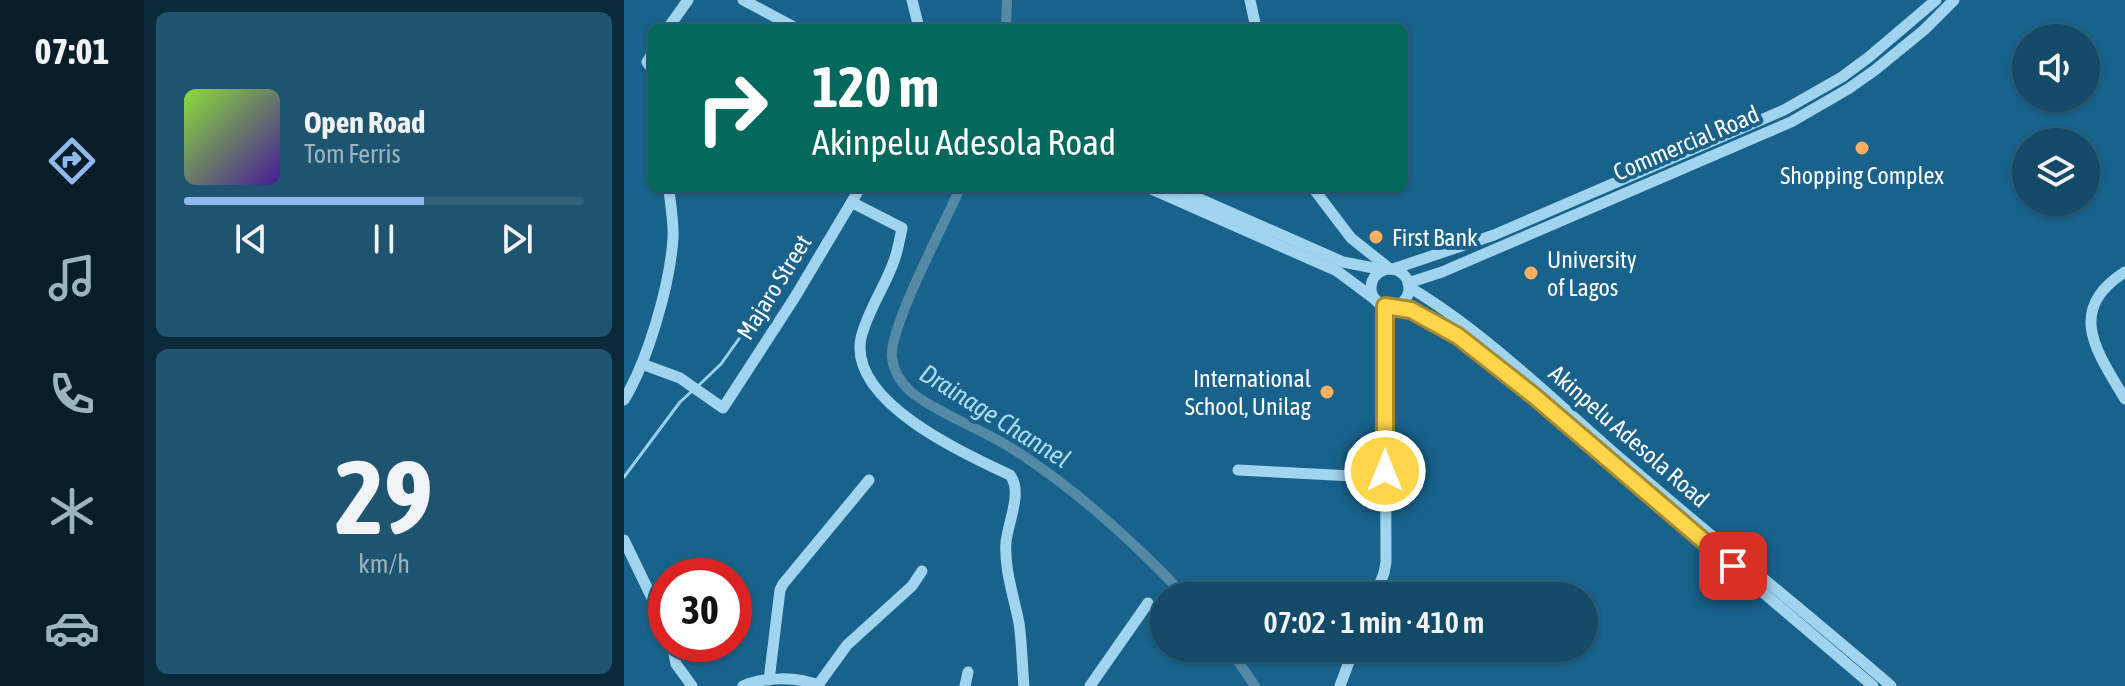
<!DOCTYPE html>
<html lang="en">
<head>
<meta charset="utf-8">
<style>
	:root { --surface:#124a68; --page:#1f5471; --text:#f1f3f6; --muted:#9cb3c0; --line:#31627c; --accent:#90b9f0 }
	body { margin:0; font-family:"Asap Condensed",sans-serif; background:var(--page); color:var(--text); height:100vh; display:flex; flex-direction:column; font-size:30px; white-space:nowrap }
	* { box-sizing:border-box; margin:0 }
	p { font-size:26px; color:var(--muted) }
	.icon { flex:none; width:44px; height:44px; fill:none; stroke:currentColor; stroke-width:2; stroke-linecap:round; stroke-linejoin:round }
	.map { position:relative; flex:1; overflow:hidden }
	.side { display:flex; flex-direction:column; gap:12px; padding:12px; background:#0a2939; width:480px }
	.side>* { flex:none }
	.banner { position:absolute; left:24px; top:24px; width:760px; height:168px; border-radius:12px; box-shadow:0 2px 6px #0004,0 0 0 2px var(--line); background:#00695c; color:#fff; overflow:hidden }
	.fabs { position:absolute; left:1388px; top:24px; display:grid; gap:16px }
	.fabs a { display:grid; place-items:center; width:88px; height:88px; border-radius:50%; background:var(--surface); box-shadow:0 2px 6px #0004,0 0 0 2px var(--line); font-size:40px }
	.speed { position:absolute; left:24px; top:558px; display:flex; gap:16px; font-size:40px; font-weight:700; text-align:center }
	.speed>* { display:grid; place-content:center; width:104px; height:104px; border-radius:50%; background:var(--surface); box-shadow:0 2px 6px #0004,0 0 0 2px var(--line); line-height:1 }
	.speed .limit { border:12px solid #d22; background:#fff; color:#111 }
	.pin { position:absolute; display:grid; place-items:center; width:68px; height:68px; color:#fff; margin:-34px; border-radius:16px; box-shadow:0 4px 12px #0006 }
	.me { position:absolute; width:88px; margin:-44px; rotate:0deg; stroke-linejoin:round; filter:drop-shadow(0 0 6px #0008) }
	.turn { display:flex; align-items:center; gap:28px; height:168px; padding:0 32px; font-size:36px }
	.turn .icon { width:104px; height:104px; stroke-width:2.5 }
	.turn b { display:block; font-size:56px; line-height:68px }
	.side .tile { flex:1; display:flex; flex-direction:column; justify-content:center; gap:12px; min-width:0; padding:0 28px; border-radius:12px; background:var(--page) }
	.side .dial { align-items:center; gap:0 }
	.dial b { font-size:104px; line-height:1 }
	.song { display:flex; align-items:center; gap:24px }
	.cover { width:96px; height:96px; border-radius:12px; background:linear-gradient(135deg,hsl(90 70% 55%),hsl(260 70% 35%)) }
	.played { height:8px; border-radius:4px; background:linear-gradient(90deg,var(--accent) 60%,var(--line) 60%) }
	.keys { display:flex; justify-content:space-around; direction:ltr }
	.trip { position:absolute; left:526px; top:582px; width:448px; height:80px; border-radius:40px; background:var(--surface); box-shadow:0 2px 6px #0004,0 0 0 2px var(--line); font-weight:600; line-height:80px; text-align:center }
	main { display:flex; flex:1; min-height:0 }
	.tab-bar { display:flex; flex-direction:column; width:144px; justify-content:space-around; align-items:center; background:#071e2a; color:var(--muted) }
	.tab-bar .icon { width:56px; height:56px }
	.tab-bar .selected { color:var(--accent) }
	.tab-bar b { font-size:36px; color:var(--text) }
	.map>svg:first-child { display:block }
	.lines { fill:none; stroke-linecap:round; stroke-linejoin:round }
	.stream { stroke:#94d2f1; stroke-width:3 }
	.canal { stroke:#558aa7; stroke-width:10 }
	.minor { stroke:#a1d4ee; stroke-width:11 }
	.route-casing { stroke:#a68a30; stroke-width:20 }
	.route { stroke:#ffd54a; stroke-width:14 }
	.poi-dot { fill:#ffaf5f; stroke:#18628b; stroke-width:3 }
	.labels { text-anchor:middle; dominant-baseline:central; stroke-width:8; stroke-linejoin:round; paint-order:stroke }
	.street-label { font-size:24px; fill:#fff; stroke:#18628b }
	.poi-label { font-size:24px; fill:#fff; stroke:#18628b; text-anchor:start }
	.water-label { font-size:26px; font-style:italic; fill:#adddf5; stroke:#18628b }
</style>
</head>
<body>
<main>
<nav class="tab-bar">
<b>07:01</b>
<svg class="icon selected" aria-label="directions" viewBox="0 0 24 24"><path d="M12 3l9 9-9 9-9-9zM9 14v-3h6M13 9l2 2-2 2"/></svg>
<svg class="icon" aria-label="music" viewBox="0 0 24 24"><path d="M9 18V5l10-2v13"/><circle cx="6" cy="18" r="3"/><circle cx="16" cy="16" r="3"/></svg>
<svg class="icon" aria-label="phone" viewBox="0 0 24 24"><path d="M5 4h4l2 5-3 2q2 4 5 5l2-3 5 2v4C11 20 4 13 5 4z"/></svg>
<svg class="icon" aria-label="climate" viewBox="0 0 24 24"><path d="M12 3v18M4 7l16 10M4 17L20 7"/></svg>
<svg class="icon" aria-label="car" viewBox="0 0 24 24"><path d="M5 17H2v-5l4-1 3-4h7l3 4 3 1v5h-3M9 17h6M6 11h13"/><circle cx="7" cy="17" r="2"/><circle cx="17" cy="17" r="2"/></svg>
</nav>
<section class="side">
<div class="tile">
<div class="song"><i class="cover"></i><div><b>Open Road</b><p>Tom Ferris</p></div></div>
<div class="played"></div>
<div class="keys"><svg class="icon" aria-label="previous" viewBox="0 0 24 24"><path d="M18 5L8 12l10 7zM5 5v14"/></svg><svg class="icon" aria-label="pause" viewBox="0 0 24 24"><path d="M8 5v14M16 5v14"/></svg><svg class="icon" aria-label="next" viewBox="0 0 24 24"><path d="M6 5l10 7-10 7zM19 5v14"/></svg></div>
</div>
<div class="tile dial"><b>29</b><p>km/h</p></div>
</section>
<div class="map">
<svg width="1501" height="686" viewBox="0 0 1501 686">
	<rect width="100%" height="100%" fill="#18628b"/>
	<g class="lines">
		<g class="stream">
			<path d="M73,387L97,364L122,329"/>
			<path d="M0,477L56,402L67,392"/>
		</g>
		<g class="canal">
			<path d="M382,28L383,0"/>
			<path d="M336,188C322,221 265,327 268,357C271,386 296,400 319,412C341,424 364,434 384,446C450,487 508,540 561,596"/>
			<path d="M605,648L631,686"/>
		</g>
		<g class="minor">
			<path d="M119,0L172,28"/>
			<path d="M288,0L295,28"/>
			<path d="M626,0L632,28"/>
			<path d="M44,28L64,0"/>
			<path d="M28,54L23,62L28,69"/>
			<path d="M525,188L713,271L752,300"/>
			<path d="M551,188L719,262L760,270"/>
			<path d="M689,188L727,238L766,269"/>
			<path d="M229,203L278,228C276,238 274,249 271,258C262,286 244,309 237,338C224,401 340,454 386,475C399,492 384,522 382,542C380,569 390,597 395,623C398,643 398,665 400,686"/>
			<path d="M769,269L870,235L1160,110L1218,77L1245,57L1312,0"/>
			<circle cx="766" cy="288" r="19"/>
			<path d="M1501,272C1441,310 1473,352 1501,399"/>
			<path d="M784,283L818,272L1167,122L1224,89L1251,70L1300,30L1330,0"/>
			<path d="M785,287C862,333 929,400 997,459C1086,536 1178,609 1267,686"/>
			<path d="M773,306C810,316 840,340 870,364L1249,686"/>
			<path d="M18,364L56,378L99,408L171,297L236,188"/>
			<path d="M0,400C24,360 46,285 49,238C50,222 46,204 45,188"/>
			<path d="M614,470L729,476V454H761"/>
			<path d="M0,540L42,627"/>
			<path d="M751,596L760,573L762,562L761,306"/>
			<path d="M48,644L52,664L68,686"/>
			<path d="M145,680L156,590L159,584L245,480"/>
			<path d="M194,685L223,645L288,586L298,571"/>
			<path d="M119,686C139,677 175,676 195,686"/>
			<path d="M341,686L344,672"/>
			<path d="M466,686L524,603"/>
			<path d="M716,686L730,648"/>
		</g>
	</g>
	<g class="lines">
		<g class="route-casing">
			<path id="route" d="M761,471V306L787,310L834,336L909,395L1109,566"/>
		</g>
		<use href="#route" class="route"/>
	</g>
	<g class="poi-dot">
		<circle cx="1238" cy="148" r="8"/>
		<circle cx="752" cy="237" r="8"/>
		<circle cx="907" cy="273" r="8"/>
		<circle cx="703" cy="392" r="8"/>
	</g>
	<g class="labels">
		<g class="street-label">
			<text transform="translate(1062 143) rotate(-23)">Commercial Road</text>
			<text transform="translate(150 287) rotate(-58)">Majaro Street</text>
			<text transform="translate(1005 436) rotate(41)">Akinpelu Adesola Road</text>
		</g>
		<g class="poi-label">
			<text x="1238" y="175" text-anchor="middle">Shopping Complex</text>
			<text x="768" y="237">First Bank</text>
			<text x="923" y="259">University<tspan x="923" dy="28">of Lagos</tspan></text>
			<text x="687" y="378" text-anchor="end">International<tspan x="687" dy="28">School, Unilag</tspan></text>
		</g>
		<g class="water-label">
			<text transform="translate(371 416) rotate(32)">Drainage Channel</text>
		</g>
	</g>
</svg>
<div class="fabs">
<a><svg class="icon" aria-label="sound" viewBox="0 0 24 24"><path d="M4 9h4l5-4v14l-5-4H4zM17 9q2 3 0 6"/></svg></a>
<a><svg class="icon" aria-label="layers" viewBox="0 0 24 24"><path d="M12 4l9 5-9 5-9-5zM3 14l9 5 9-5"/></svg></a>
</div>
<div class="speed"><div class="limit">30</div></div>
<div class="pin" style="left:1109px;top:566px;background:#d93025"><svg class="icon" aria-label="arrive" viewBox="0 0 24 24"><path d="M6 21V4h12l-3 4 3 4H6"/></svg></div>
<svg class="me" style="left:761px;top:471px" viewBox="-20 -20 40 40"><circle r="17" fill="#ffd54a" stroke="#fff" stroke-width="3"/><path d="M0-11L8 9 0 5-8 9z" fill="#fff"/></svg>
<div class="trip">07:02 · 1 min · 410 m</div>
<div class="banner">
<div class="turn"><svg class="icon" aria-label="right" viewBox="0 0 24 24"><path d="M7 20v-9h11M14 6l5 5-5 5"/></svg><div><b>120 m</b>Akinpelu Adesola Road</div></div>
</div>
</div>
</main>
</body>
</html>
